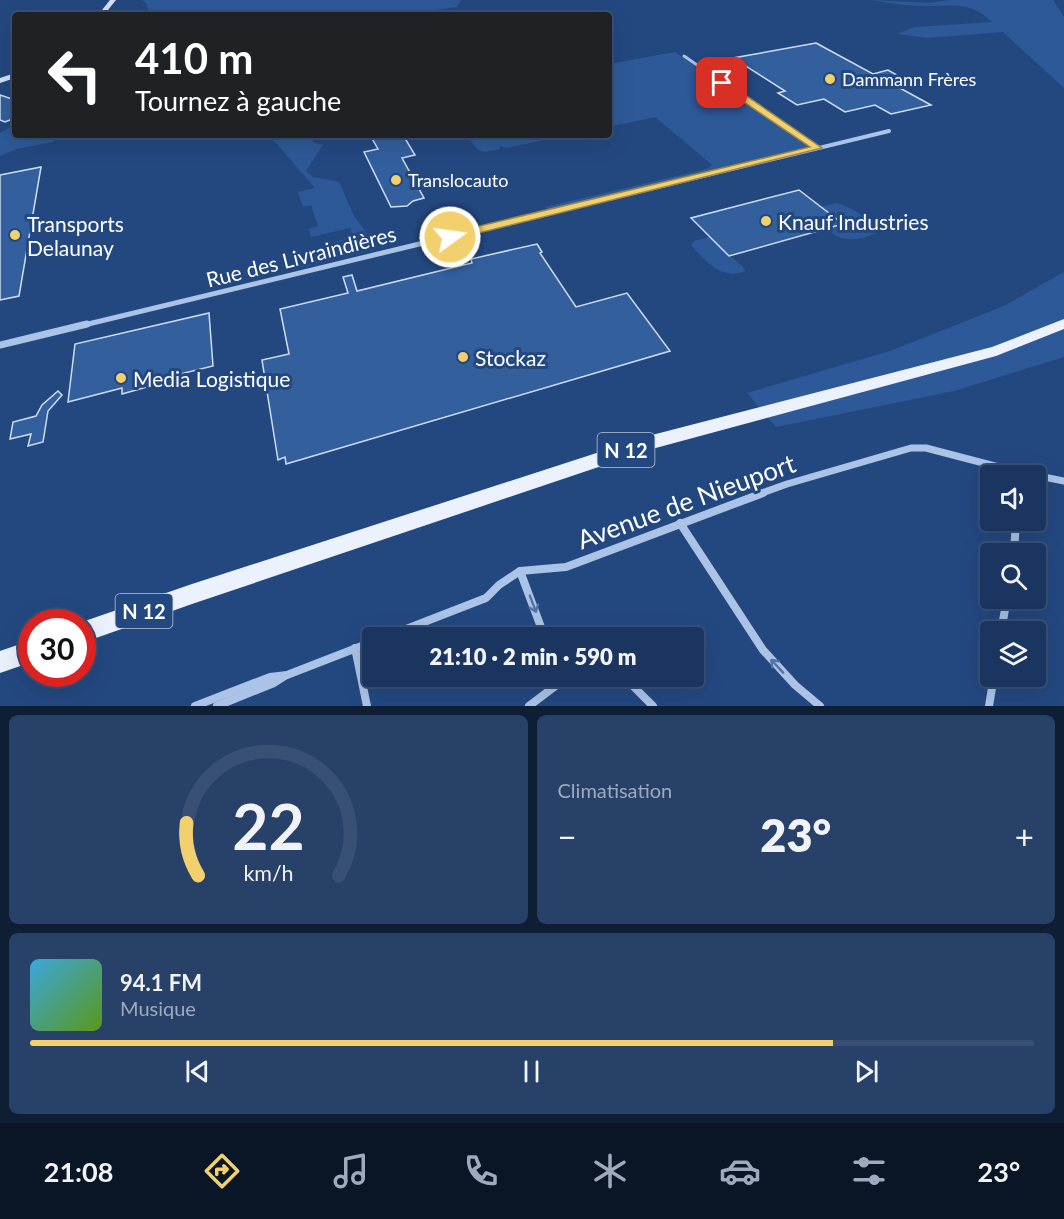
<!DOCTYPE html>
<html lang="fr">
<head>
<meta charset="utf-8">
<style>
	:root { --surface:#1a3660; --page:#274169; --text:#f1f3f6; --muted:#9fabbd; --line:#385075; --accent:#f2d06d }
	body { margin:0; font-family:Lato,sans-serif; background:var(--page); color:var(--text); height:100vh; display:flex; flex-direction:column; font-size:22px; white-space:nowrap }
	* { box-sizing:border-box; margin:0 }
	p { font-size:20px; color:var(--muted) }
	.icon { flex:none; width:33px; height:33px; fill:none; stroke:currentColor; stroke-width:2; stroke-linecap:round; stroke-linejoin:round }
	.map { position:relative; height:706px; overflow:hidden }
	.drawer { display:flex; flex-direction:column; gap:9px; padding:9px; background:#0e1e35; flex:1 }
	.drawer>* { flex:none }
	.banner { position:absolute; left:12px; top:12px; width:600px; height:126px; border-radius:6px; box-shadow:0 6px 24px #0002,0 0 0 2px var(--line); background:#202124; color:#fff; overflow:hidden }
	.fabs { position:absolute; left:980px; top:465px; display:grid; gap:12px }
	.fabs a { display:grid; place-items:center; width:66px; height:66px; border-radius:6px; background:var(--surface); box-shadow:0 6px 24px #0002,0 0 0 2px var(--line); font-size:30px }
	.speed { position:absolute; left:18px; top:609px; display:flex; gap:12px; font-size:30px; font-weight:700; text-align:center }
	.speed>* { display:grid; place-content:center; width:78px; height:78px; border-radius:50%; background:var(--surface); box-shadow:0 6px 24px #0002,0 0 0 2px var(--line); line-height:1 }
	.speed .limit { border:9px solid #d22; background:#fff; color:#111 }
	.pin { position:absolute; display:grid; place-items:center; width:51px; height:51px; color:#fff; margin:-26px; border-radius:12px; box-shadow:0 3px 9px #0006 }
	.me { position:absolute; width:66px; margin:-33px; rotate:76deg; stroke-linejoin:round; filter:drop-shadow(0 0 4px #0008) }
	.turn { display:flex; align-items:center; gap:21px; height:126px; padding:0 24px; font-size:27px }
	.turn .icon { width:78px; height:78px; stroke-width:2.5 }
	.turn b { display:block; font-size:42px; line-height:51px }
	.big { font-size:45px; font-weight:800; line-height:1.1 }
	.drawer .widget { flex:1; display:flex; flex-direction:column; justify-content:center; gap:9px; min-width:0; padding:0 21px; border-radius:9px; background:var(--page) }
	.drawer .dial { align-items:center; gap:0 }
	.dial svg { height:156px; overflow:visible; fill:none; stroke:var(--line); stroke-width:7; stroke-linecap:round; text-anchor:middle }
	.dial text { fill:var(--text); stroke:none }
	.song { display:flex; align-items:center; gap:18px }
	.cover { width:72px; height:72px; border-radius:9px; background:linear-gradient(135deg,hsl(200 70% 55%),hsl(90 70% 35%)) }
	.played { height:6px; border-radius:3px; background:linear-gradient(90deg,var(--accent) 80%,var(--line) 80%) }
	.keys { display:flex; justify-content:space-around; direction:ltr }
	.heat { display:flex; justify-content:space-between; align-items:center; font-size:33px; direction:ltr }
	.drawer .tiles { flex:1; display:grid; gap:9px; grid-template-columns:1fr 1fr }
	.widget:last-child { grid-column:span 2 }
	.trip { position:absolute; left:362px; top:627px; width:342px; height:60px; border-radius:6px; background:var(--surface); box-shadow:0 6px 24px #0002,0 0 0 2px var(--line); font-weight:800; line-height:60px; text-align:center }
	.tab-bar { display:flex; height:96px; justify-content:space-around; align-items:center; background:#0a1626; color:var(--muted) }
	.tab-bar .icon { width:42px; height:42px }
	.tab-bar .on { color:var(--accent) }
	.tab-bar b { font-size:27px; color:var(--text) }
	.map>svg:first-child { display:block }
	.green { fill:#2e5998 }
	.building { fill:#335f9d; stroke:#cddef5; stroke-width:1.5 }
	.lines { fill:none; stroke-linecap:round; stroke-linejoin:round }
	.minor-far4 { stroke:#aac3e7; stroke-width:3 }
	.minor-far3 { stroke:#aac3e7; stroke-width:4 }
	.minor-far2 { stroke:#aac3e7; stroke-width:5 }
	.minor-far1 { stroke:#aac3e7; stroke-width:7 }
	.minor { stroke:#aac3e7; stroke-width:8 }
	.secondary { fill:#d3e1f6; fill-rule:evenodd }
	.primary { fill:#ebf1fd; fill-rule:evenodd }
	.oneway { stroke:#5273a4 }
	.route { fill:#f2d06d; stroke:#9d8747; stroke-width:1.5 }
	.poi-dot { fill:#f2d06d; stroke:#234880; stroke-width:2 }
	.labels { text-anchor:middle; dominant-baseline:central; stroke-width:6; stroke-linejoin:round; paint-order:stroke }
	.far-poi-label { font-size:18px; fill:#fff; stroke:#234880; text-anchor:start }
	.shield { fill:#234880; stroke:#bdc8d9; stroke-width:1.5 }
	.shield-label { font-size:20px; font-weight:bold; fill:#fff }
	.poi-label { font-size:21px; fill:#fff; stroke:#234880; text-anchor:start }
	.street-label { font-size:21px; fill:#fff; stroke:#234880 }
	.near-street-label { font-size:26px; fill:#fff; stroke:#234880 }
</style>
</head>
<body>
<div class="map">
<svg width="1064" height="706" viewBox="0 0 1064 706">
	<rect width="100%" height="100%" fill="#234880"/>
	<g class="green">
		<path d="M142,0H461L457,7L403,15H152L146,6L148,5Z"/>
		<path d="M871,0L930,3L949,0H1053L1064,17V88L1003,32L927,38L897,34L915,27L992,22C971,1 953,6 927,6C908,6 889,3 871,0Z"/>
		<path d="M675,52L810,147L550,210L545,207L706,169L712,165L655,117L609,127V64Z"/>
		<path d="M15,125V135H58L53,142L17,149L0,156V133Z"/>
		<path d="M269,135H329L328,138L315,136L312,142L323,145L306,171L313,177L339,182L354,216L371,240L373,250L285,271L288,266L359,251L354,239L321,246L353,237L350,228L311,237L309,229L318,226L311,205L303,207L298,192L315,188Z"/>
		<path d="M466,135H568L507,148L499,146L500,149L486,152L478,150Z"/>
		<path d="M836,203C848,205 874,220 876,233C861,240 841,244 828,229C823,224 822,213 820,207Z"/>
		<path d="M709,237L743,267L745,271C723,281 705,261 691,245L694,241Z"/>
		<path d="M1064,272V357L954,391L776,427L747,393L890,351L1004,306Z"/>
	</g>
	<g class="building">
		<path d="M816,43L873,74L888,70L902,78L887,81L931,105L891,114L875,105L845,112L824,99L797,105L778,93L785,91L733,58Z"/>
		<path d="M0,95L15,100V118L5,122L0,120Z"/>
		<path d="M370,135H403L415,155L402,158L424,198L413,201L407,206L391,207L364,152L378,149Z"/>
		<path d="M41,167L19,296L0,300V175Z"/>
		<path d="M799,190L843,224L729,256L691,218Z"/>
		<path d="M537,244L542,252L540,253L576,307L627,293L670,351L286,464L285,457L278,460L262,360L289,354L280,309L348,293L343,277L352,275L357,291L472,263L471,259Z"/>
		<path d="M209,313L213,366L172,376V380L122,394V388L68,402L75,344Z"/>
		<path d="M58,391L62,395L48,411L43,442L28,446L31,434L10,439L13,422L36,416L42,405Z"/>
	</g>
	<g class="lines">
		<path class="minor-far4" d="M684,56L726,85"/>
		<g class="minor-far3">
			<path d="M724,84L817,148"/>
			<path d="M637,192L889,131"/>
		</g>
		<path class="minor-far2" d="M80,326L643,190"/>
		<g class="minor-far1">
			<path d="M0,345L87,324"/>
			<path d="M759,494L787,484L911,448H926L1014,471L1064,481"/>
		</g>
		<g class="minor">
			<path d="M680,523L763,650L795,685L820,706"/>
			<path d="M1014,554L1016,520"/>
			<path d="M520,571L545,638"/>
			<path d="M1001,632L1007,598"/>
			<path d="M383,638L486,598L499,585L520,571L566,567L763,493"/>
			<path d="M355,648L367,706"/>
			<path d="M560,676L562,681L589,676"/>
			<path d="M602,676L630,683L653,706"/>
			<path d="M195,706L270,677L287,675L372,642"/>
			<path d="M217,706L274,683L285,676"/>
			<path d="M529,706L562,681"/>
			<path d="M989,706L994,676"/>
		</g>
		<g class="secondary">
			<path d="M110,0H116L104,15H98Z"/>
			<path d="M15,73V78L0,83V78Z"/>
		</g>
		<g class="primary">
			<path d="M1064,319V329L996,356L652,449L192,604L82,643V622L192,584L652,435L992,347Z"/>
			<path d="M32,640V662L0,673V651Z"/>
		</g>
	</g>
	<defs><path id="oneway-shaft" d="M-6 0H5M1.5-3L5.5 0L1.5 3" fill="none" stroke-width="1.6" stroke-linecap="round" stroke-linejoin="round" transform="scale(1.5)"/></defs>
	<g class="oneway">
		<use href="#oneway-shaft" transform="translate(533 604) rotate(69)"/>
		<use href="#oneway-shaft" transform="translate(777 666) rotate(-133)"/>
	</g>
	<path class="route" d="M719,81H725L822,148L450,240L444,237L450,233L810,147L719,85Z"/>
	<g class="poi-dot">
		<circle cx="830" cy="79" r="6"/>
		<circle cx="396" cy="180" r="6"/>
		<circle cx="766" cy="221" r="6"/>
		<circle cx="15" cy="235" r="6"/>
		<circle cx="463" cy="357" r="6"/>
		<circle cx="121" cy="378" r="6"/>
	</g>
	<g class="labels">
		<g class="far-poi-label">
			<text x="842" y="79">Dammann Frères</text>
			<text x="408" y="180">Translocauto</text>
		</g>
		<g class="shield">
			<rect x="597.5" y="433" width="57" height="34" rx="4.5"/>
			<rect x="115.5" y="594" width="57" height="34" rx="4.5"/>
		</g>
		<g class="shield-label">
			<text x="626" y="450">N 12</text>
			<text x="144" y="611">N 12</text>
		</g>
		<g class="poi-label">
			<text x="778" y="221">Knauf Industries</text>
			<text x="27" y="223">Transports<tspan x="27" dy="24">Delaunay</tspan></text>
			<text x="475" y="357">Stockaz</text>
			<text x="133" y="378">Media Logistique</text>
		</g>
		<g class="street-label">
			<text transform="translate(301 256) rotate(-14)">Rue des Livraindières</text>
		</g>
		<g class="near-street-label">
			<text transform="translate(686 501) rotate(-20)">Avenue de Nieuport</text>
		</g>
	</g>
</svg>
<div class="fabs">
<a><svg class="icon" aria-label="sound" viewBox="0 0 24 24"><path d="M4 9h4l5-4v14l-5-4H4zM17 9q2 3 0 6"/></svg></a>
<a><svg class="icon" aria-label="search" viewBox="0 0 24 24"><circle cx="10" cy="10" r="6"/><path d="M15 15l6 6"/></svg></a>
<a><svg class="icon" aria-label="layers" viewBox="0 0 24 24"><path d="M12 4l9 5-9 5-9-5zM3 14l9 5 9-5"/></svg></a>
</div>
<div class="speed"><div class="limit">30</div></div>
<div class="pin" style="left:722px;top:83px;background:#d93025"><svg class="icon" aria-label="arrive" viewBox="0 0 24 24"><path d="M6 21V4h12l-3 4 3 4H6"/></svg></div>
<svg class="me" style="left:450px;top:237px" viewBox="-20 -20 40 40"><circle r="17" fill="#f2d06d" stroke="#fff" stroke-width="3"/><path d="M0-11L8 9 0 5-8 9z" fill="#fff"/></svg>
<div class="trip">21:10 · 2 min · 590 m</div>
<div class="banner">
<div class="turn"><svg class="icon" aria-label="left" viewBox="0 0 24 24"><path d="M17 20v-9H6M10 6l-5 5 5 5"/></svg><div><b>410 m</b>Tournez à gauche</div></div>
</div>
</div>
<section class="drawer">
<div class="tiles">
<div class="widget dial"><svg viewBox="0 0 100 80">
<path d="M14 69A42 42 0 1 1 86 69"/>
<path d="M14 69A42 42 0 0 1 8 42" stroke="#f2d06d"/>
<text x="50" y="56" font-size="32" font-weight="700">22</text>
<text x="50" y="72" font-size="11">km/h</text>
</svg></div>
<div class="widget"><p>Climatisation</p>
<div class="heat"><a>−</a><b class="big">23°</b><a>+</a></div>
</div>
<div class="widget">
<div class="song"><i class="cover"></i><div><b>94.1 FM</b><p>Musique</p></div></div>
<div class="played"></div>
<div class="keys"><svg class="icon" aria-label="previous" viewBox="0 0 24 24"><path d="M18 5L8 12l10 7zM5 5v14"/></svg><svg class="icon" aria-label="pause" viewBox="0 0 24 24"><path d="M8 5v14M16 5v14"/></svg><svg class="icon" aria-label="next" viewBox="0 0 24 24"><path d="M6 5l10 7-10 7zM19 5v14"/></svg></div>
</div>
</div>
</section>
<nav class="tab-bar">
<b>21:08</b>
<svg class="icon on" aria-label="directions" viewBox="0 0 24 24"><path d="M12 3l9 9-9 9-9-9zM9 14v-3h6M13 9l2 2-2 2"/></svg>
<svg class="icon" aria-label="music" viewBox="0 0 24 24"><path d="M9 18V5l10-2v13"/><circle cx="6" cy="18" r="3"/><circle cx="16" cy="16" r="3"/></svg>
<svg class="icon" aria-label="phone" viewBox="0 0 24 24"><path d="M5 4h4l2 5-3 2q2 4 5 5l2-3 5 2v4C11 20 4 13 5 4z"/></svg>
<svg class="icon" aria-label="climate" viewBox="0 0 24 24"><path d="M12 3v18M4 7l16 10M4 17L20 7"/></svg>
<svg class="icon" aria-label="car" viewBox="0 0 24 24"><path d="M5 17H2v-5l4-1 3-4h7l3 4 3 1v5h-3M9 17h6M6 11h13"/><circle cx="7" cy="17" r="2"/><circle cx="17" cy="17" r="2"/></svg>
<svg class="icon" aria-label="filters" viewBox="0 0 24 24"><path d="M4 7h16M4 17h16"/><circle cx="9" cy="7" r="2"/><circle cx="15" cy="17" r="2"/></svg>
<b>23°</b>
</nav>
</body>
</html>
